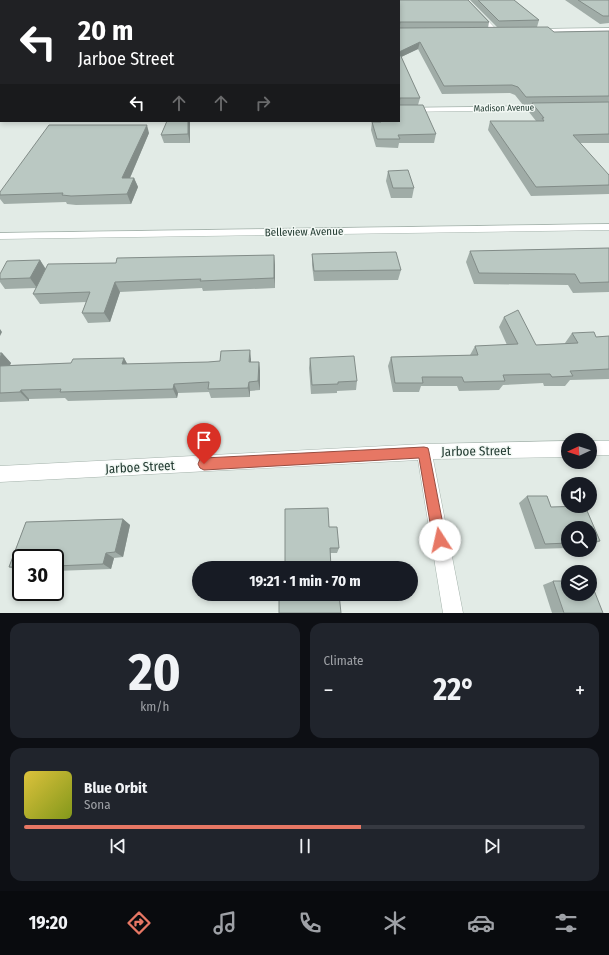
<!DOCTYPE html>
<html lang="en">
<head>
<meta charset="utf-8">
<style>
	:root { --surface:#171b24; --page:#20242c; --text:#f1f3f6; --muted:#9ea1a6; --line:#363941; --accent:#e77764 }
	body { margin:0; font-family:"Fira Sans Condensed",sans-serif; background:var(--page); color:var(--text); height:100vh; display:flex; flex-direction:column; font-size:15px; white-space:nowrap }
	* { box-sizing:border-box; margin:0 }
	p { font-size:13px; color:var(--muted) }
	.icon { flex:none; width:22px; height:22px; fill:none; stroke:currentColor; stroke-width:2; stroke-linecap:round; stroke-linejoin:round }
	.map { position:relative; height:613px; overflow:hidden }
	.side { display:flex; flex-direction:column; gap:10px; padding:10px; background:#0d0f14; flex:1 }
	.side>* { flex:none }
	.guide { position:absolute; left:0px; top:0px; width:400px; height:122px; box-shadow:0 2px 6px #0003; background:#202124; color:#fff; overflow:hidden }
	.needle { width:26px; rotate:266deg }
	.controls { position:absolute; left:561px; top:433px; display:grid; gap:8px }
	.controls a { display:grid; place-items:center; width:36px; height:36px; border-radius:50%; background:var(--surface); box-shadow:0 2px 6px #0003; font-size:20px }
	.speed { position:absolute; left:12px; top:549px; display:flex; gap:8px; font-size:20px; font-weight:700; text-align:center }
	.speed>* { display:grid; place-content:center; width:52px; height:52px; border-radius:50%; background:var(--surface); box-shadow:0 2px 6px #0003; line-height:1 }
	.speed .limit { border:2px solid #111; border-radius:6px; background:#fff; color:#111 }
	.pin { position:absolute; display:grid; place-items:center; width:34px; height:34px; color:#fff; margin:-41px -17px; border-radius:50% 50% 50% 0; rotate:-45deg; box-shadow:0 0 4px #0007 }
	.pin .icon { rotate:45deg }
	.me { position:absolute; width:44px; margin:-22px; rotate:350deg; stroke-linejoin:round; filter:drop-shadow(0 0 3px #0008) }
	.turn { display:flex; align-items:center; gap:14px; height:84px; padding:0 12px; font-size:18px }
	.turn .icon { width:52px; height:52px; stroke-width:2.5 }
	.turn b { display:block; font-size:28px; line-height:34px }
	.lanes { display:flex; align-items:center; height:38px; padding:0 12px; background:#0003; justify-content:center; gap:20px; direction:ltr }
	.lanes .off { opacity:.35 }
	.big { font-size:30px; font-weight:700; line-height:1.1 }
	.side .tile { flex:1; display:flex; flex-direction:column; justify-content:center; gap:6px; min-width:0; padding:0 14px; border-radius:12px; background:var(--page) }
	.side .dial { align-items:center; gap:0 }
	.dial b { font-size:52px; line-height:1 }
	.song { display:flex; align-items:center; gap:12px }
	.cover { width:48px; height:48px; border-radius:6px; background:linear-gradient(135deg,hsl(50 70% 55%),hsl(70 70% 35%)) }
	.played { height:4px; border-radius:2px; background:linear-gradient(90deg,var(--accent) 60%,var(--line) 60%) }
	.keys { display:flex; justify-content:space-around; direction:ltr }
	.heat { display:flex; justify-content:space-between; align-items:center; font-size:22px; direction:ltr }
	.side .tiles { flex:1; display:grid; gap:10px; grid-template-columns:1fr 1fr }
	.tile:last-child { grid-column:span 2 }
	.trip { position:absolute; left:192px; top:561px; width:226px; height:40px; border-radius:20px; background:var(--surface); box-shadow:0 2px 6px #0003; font-weight:700; line-height:40px; text-align:center }
	.tabs { display:flex; height:64px; justify-content:space-around; align-items:center; background:#090b0e; color:var(--muted) }
	.tabs .icon { width:28px; height:28px }
	.tabs .current { color:var(--accent) }
	.tabs b { font-size:18px; color:var(--text) }
	.map>svg:first-child { display:block }
	.lines { fill:none; stroke-linecap:round; stroke-linejoin:round }
	.minor-casing { stroke:#a5b3ac; stroke-width:1 }
	.major-casing { stroke:#c1c8c6; stroke-width:1 }
	.minor { fill:#fff; fill-rule:evenodd }
	.major { fill:#6a9d8b; fill-rule:evenodd }
	.wall { fill:#a0aca7 }
	.shaded-wall { fill:#828c88 }
	.building { fill:#bac8c2; stroke:#828c88 }
	.route { fill:#e77764; stroke:#964d41 }
	.labels { text-anchor:middle; dominant-baseline:central; stroke-width:3; stroke-linejoin:round; paint-order:stroke }
	.far-street-label { font-size:9px; fill:#233b32; stroke:#f2f8f4 }
	.street-label { font-size:11px; fill:#233b32; stroke:#f2f8f4 }
	.near-street-label { font-size:13px; fill:#233b32; stroke:#f2f8f4 }
</style>
</head>
<body>
<div class="map">
<svg width="609" height="613" viewBox="0 0 609 613">
	<rect width="100%" height="100%" fill="#e2ebe6"/>
	<g class="lines">
		<g class="minor-casing">
			<g id="minor">
				<path d="M205,0H210L205,1Z"/>
				<rect x="328" y="0" width="4" height="1"/>
				<path d="M463,0H468L497,30V32H493Z"/>
				<path d="M609,28V32L536,33L533,31L536,29Z"/>
				<rect x="0" y="43" width="1" height="4"/>
				<path d="M549,106L550,108L546,110L399,112V108Z"/>
				<rect x="0" y="114" width="1" height="4"/>
				<path d="M609,224V230L0,239V233Z"/>
				<path d="M568,441V457L433,459L463,613H443L418,460L0,482V466L424,444Z"/>
				<rect x="590" y="441" width="19" height="14"/>
			</g>
		</g>
		<g class="major-casing">
			<path id="major" d="M0,78H1L0,83Z"/>
		</g>
		<use href="#minor" class="minor"/>
		<use href="#major" class="major"/>
	</g>
	<g class="wall">
		<path d="M347,0H468L489,22L488,28L554,32L609,31V143H580L609,185V194L531,196L488,130L490,121H536L529,112L531,105H523L515,95L510,93L442,94L418,49L401,57L420,98L418,105L436,134L434,143H399L398,148L376,147L371,130L372,122H376V121H399V1H347Z"/>
		<path d="M470,0H514L539,20L537,27H497Z"/>
		<path d="M565,0H609V23L600,24Z"/>
		<path d="M167,121H190V143H164L161,135Z"/>
		<path d="M149,133L130,178H134L138,187L131,204L76,205L67,204L66,202L4,204L0,199V192Z"/>
		<path d="M388,171L414,188L412,198H391L386,181Z"/>
		<path d="M609,248V292L573,293L568,285L474,284L466,262L470,251Z"/>
		<path d="M312,254L401,270L398,280L314,281L312,265Z"/>
		<path d="M274,255L275,288L203,291L202,288L120,292L110,322L88,323L82,313L86,302L40,304L33,294L36,288L5,289L0,282V274L40,260L46,269L116,263Z"/>
		<path d="M504,317L536,345L565,344V343L572,333L596,337L609,336V379L570,380L565,386H544L543,383L503,385L499,390L459,391L457,386H421L419,392H393L388,366L391,357L470,355L475,346L507,345L499,327Z"/>
		<path d="M0,353H2L11,363L10,365L71,363L124,358L127,364L208,362L251,359V362H259L260,371V390L250,391V397L211,398L209,392L178,393L177,398L68,401L65,398L29,399V401L0,402Z"/>
		<path d="M310,358L357,381L356,390L337,391V393L311,394L309,368Z"/>
		<path d="M527,496H547L551,507L585,506L600,541L590,546V528H568V548L535,549L519,503Z"/>
		<path d="M123,519L130,525L123,557L114,558L111,569L55,571V558H21V572L9,567L26,522Z"/>
		<path d="M329,527L339,548L337,553H330Z"/>
		<path d="M553,581L603,613H552L543,585Z"/>
	</g>
	<g class="shaded-wall">
		<path d="M420,42L418,49L399,58V52Z"/>
		<path d="M188,121H190V143L188,134Z"/>
		<path d="M147,125L149,133L126,187L122,178Z"/>
		<path d="M134,178L138,187L131,204L127,194Z"/>
		<path d="M274,255L275,265V288L274,278Z"/>
		<path d="M40,260L46,270L37,288L30,278Z"/>
		<path d="M115,282L120,292L110,322L104,313Z"/>
		<path d="M0,329L2,332L0,336Z"/>
		<path d="M250,350L251,359V371L249,362Z"/>
		<path d="M2,353L11,363L5,375L0,370V358Z"/>
		<path d="M124,358L129,367L122,364Z"/>
		<path d="M259,362L260,371V390L258,381Z"/>
		<path d="M249,382L250,391V397L248,388Z"/>
		<path d="M174,384L178,393L177,398L173,389Z"/>
		<path d="M21,390L29,399V401L20,392Z"/>
		<path d="M123,519L130,525L123,557L115,552Z"/>
		<path d="M106,553L114,558L111,569L103,564Z"/>
	</g>
	<g class="building">
		<path d="M0,0H189L188,1H1V37L0,38Z"/>
		<path d="M222,0H318V1H221Z"/>
		<path d="M349,0H468L489,22H400L399,28V1H350Z"/>
		<path d="M478,0H514L539,20L499,21Z"/>
		<path d="M578,0H609V16H603Z"/>
		<path d="M548,27L554,32L609,31V96L526,97L518,87L512,85L444,86L420,42L399,52V28Z"/>
		<path d="M399,52L420,98H400L399,103Z"/>
		<path d="M609,102V134L573,135L609,175V185L536,187L490,121H544L542,118H544L532,103Z"/>
		<path d="M399,104L400,105H423L436,134L398,135L400,139H377L372,122H381L380,121H399Z"/>
		<path d="M167,121H188V134L161,135Z"/>
		<path d="M49,125H147L122,178H134L127,194L71,196L62,195L63,193L0,195V192Z"/>
		<path d="M408,170L414,188H393L388,171Z"/>
		<path d="M609,248V282L580,283L575,274L479,273L470,251Z"/>
		<path d="M396,252L401,270L314,271L312,254Z"/>
		<path d="M274,255V278L200,281L201,279L115,282L104,313H82L90,292L33,294L48,264L116,263L117,258Z"/>
		<path d="M40,260L30,278L0,279V274L7,261Z"/>
		<path d="M518,310L536,345L578,343L572,333L594,332L596,337L609,336V369L570,371L573,376L552,377L550,374L503,375L505,381L464,382L462,377H422L423,383H395L391,357L478,355L475,346L518,344L504,317Z"/>
		<path d="M250,350L249,362H259L258,381L249,382L248,388L208,389L209,382L174,384L173,389L60,392L61,389L21,390L20,392L0,393V366L71,363L73,359L124,358L122,364L208,362L220,361L221,351Z"/>
		<path d="M0,353H2L0,358Z"/>
		<path d="M354,356L357,381L338,382V384L312,385L310,358Z"/>
		<path d="M527,496H547L551,507L585,506L600,541L590,542V528H568V543L545,544Z"/>
		<path d="M328,508L329,527H337L339,548H330L331,568H285V509Z"/>
		<path d="M123,519L115,552L106,553L103,564L55,566V558H21V567H9L26,522Z"/>
		<path d="M590,580L603,613H564L553,581H568V594H590Z"/>
		<path d="M279,594H339L341,613H279Z"/>
	</g>
	<path class="route" d="M424,447L428,448L429,452L446,540L444,545L440,547L435,545L433,540L419,458L204,470L200,468L198,464L200,459L204,458Z"/>
	<g class="labels">
		<g class="far-street-label">
			<text transform="translate(504 108) rotate(-1)">Madison Avenue</text>
		</g>
		<g class="street-label">
			<text transform="translate(304 232) rotate(-1)">Belleview Avenue</text>
		</g>
		<g class="near-street-label">
			<text transform="translate(476 451) rotate(-1)">Jarboe Street</text>
			<text transform="translate(140 467) rotate(-3)">Jarboe Street</text>
		</g>
	</g>
</svg>
<div class="controls">
<a><svg class="needle" viewBox="-14 -14 28 28"><path d="M0-13l5 13h-10z" fill="#e53935"/><path d="M0 13l5-13h-10z" fill="#9ea1a6"/></svg></a>
<a><svg class="icon" aria-label="sound" viewBox="0 0 24 24"><path d="M4 9h4l5-4v14l-5-4H4zM17 9q2 3 0 6"/></svg></a>
<a><svg class="icon" aria-label="search" viewBox="0 0 24 24"><circle cx="10" cy="10" r="6"/><path d="M15 15l6 6"/></svg></a>
<a><svg class="icon" aria-label="layers" viewBox="0 0 24 24"><path d="M12 4l9 5-9 5-9-5zM3 14l9 5 9-5"/></svg></a>
</div>
<div class="speed"><div class="limit">30</div></div>
<div class="pin" style="left:204px;top:464px;background:#d93025"><svg class="icon" aria-label="arrive" viewBox="0 0 24 24"><path d="M6 21V4h12l-3 4 3 4H6"/></svg></div>
<svg class="me" style="left:440px;top:540px" viewBox="-20 -20 40 40"><circle r="19" fill="#fff"/><path d="M0-13L10 11 0 6-10 11z" fill="#e77764"/></svg>
<div class="trip">19:21 · 1 min · 70 m</div>
<div class="guide">
<div class="turn"><svg class="icon" aria-label="left" viewBox="0 0 24 24"><path d="M17 20v-9H6M10 6l-5 5 5 5"/></svg><div><b>20 m</b>Jarboe Street</div></div>
<div class="lanes"><svg class="icon" aria-label="left" viewBox="0 0 24 24"><path d="M17 20v-9H6M10 6l-5 5 5 5"/></svg><svg class="icon off" aria-label="ahead" viewBox="0 0 24 24"><path d="M12 20V5M6 11l6-6 6 6"/></svg><svg class="icon off" aria-label="ahead" viewBox="0 0 24 24"><path d="M12 20V5M6 11l6-6 6 6"/></svg><svg class="icon off" aria-label="right" viewBox="0 0 24 24"><path d="M7 20v-9h11M14 6l5 5-5 5"/></svg></div>
</div>
</div>
<section class="side">
<div class="tiles">
<div class="tile dial"><b>20</b><p>km/h</p></div>
<div class="tile"><p>Climate</p>
<div class="heat"><a>−</a><b class="big">22°</b><a>+</a></div>
</div>
<div class="tile">
<div class="song"><i class="cover"></i><div><b>Blue Orbit</b><p>Sona</p></div></div>
<div class="played"></div>
<div class="keys"><svg class="icon" aria-label="previous" viewBox="0 0 24 24"><path d="M18 5L8 12l10 7zM5 5v14"/></svg><svg class="icon" aria-label="pause" viewBox="0 0 24 24"><path d="M8 5v14M16 5v14"/></svg><svg class="icon" aria-label="next" viewBox="0 0 24 24"><path d="M6 5l10 7-10 7zM19 5v14"/></svg></div>
</div>
</div>
</section>
<nav class="tabs">
<b>19:20</b>
<svg class="icon current" aria-label="directions" viewBox="0 0 24 24"><path d="M12 3l9 9-9 9-9-9zM9 14v-3h6M13 9l2 2-2 2"/></svg>
<svg class="icon" aria-label="music" viewBox="0 0 24 24"><path d="M9 18V5l10-2v13"/><circle cx="6" cy="18" r="3"/><circle cx="16" cy="16" r="3"/></svg>
<svg class="icon" aria-label="phone" viewBox="0 0 24 24"><path d="M5 4h4l2 5-3 2q2 4 5 5l2-3 5 2v4C11 20 4 13 5 4z"/></svg>
<svg class="icon" aria-label="climate" viewBox="0 0 24 24"><path d="M12 3v18M4 7l16 10M4 17L20 7"/></svg>
<svg class="icon" aria-label="car" viewBox="0 0 24 24"><path d="M5 17H2v-5l4-1 3-4h7l3 4 3 1v5h-3M9 17h6M6 11h13"/><circle cx="7" cy="17" r="2"/><circle cx="17" cy="17" r="2"/></svg>
<svg class="icon" aria-label="filters" viewBox="0 0 24 24"><path d="M4 7h16M4 17h16"/><circle cx="9" cy="7" r="2"/><circle cx="15" cy="17" r="2"/></svg>
</nav>
</body>
</html>
